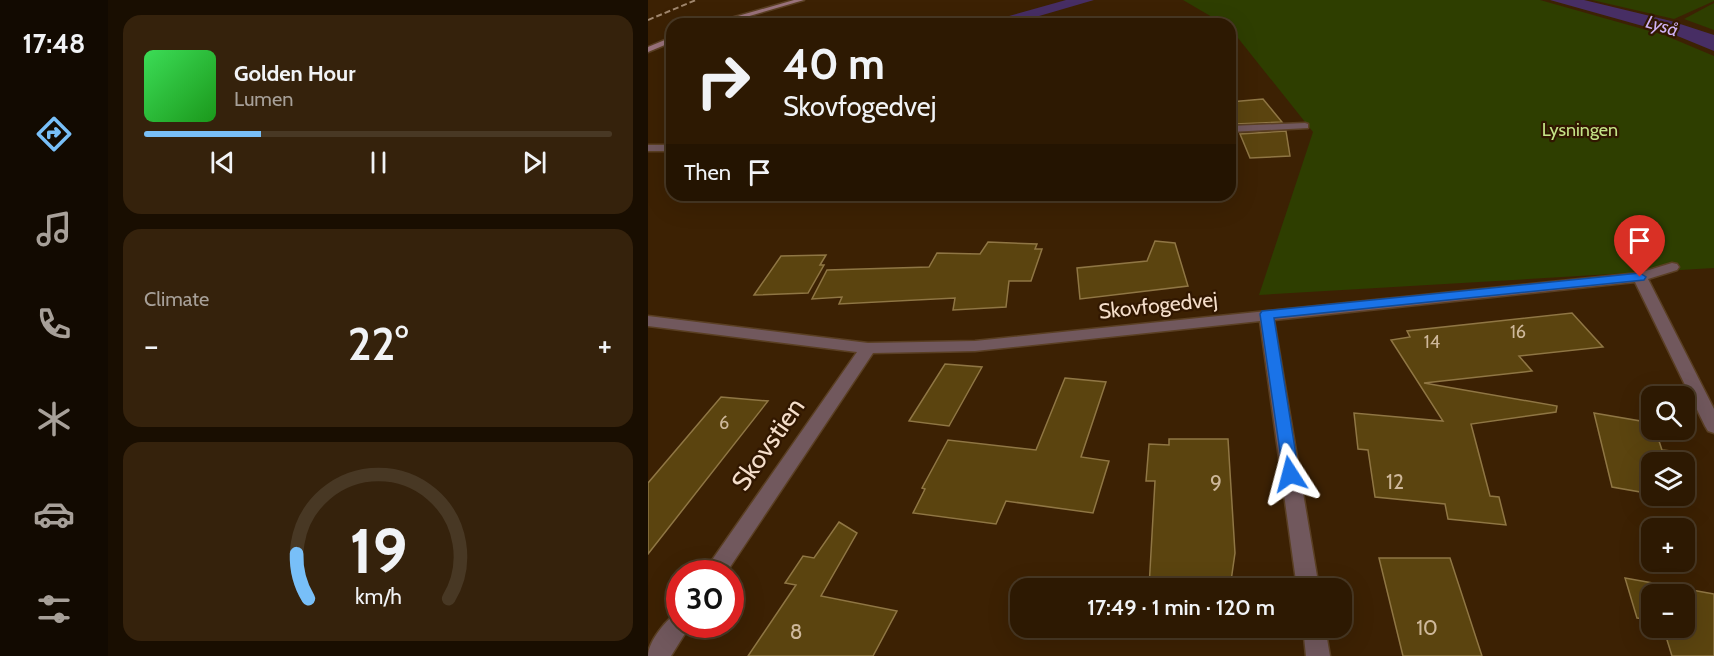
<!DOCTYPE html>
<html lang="en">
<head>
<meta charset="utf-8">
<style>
	:root { --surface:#2d1902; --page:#35220c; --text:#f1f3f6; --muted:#a7a099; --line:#483824; --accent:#78bff8 }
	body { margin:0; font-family:Cabin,sans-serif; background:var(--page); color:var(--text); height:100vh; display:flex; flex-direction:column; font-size:22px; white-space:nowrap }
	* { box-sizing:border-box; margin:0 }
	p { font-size:20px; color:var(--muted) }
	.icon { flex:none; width:33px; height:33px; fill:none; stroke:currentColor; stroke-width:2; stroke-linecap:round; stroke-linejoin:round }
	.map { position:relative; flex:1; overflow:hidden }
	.drawer { display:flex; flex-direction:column; gap:15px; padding:15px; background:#190e01; width:540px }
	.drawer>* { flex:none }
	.hud { position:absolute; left:18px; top:18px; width:570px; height:183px; border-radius:18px; box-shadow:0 6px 24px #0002,0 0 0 2px var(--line); background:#2d1902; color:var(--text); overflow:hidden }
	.buttons { position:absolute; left:993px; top:386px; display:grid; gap:12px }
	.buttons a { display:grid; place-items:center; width:54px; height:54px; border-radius:12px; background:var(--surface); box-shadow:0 6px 24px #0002,0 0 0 2px var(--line); font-size:30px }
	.speed { position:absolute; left:18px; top:560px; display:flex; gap:12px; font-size:30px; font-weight:700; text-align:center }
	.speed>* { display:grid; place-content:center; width:78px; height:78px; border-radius:50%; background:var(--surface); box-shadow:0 6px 24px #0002,0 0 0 2px var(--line); line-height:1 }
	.speed .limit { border:9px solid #d22; background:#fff; color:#111 }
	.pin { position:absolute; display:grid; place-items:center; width:51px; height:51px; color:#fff; margin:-62px -26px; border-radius:50% 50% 50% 0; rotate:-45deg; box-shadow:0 0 6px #0007 }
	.pin .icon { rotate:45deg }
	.me { position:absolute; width:66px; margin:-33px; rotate:351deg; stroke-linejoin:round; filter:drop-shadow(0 0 4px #0008) }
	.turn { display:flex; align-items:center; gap:21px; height:126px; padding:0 18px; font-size:27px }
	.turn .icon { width:78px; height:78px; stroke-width:2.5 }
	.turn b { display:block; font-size:42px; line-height:51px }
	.then { display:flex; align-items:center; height:57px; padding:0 18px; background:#0003; gap:12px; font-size:22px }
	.big { font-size:45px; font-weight:600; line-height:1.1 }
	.drawer .widget { flex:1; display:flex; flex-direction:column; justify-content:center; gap:9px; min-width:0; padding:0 21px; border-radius:18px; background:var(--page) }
	.drawer .dial { align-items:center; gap:0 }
	.dial svg { height:156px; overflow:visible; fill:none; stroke:var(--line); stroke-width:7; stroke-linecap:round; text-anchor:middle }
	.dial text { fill:var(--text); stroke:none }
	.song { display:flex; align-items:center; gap:18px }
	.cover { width:72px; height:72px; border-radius:9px; background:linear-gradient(135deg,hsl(130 70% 55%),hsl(120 70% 35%)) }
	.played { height:6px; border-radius:3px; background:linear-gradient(90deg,var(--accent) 25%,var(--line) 25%) }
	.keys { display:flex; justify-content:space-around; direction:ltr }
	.heat { display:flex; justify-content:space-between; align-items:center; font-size:33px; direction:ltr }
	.trip { position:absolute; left:362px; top:578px; width:342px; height:60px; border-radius:18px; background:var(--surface); box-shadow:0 6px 24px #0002,0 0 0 2px var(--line); font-weight:600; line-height:60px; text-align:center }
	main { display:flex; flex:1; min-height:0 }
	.tab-bar { display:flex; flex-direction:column; width:108px; justify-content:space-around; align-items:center; background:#120a01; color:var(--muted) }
	.tab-bar .icon { width:42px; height:42px }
	.tab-bar .selected { color:var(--accent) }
	.tab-bar b { font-size:27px; color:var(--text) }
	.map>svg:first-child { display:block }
	.green { fill:#2e3e00 }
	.water { fill:#472e64 }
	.building { fill:#5b440f; stroke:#8f7644; stroke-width:1.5 }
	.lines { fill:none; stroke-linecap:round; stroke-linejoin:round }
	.street-casing { stroke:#5a3f23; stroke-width:3 }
	.secondary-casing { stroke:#5a3f23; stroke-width:3 }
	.street { fill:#71585d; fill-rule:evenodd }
	.secondary { fill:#99727b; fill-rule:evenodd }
	.rail { stroke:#9f866d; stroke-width:2; stroke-dasharray:6 3; stroke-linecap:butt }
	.route { fill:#1a73e8; stroke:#114b97; stroke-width:1.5 }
	.labels { text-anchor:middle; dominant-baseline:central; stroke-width:4.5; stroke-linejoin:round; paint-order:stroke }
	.far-water-label { font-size:18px; font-style:italic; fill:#d0b3f6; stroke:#311700 }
	.far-park-label { font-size:18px; fill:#c5e487; stroke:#311700 }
	.number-label { font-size:18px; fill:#ceb89b }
	.street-label { font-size:21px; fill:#f5deca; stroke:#311700 }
	.near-number-label { font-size:21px; fill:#ceb89b }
	.near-street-label { font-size:26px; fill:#f5deca; stroke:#311700 }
</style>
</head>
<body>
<main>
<nav class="tab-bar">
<b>17:48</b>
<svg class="icon selected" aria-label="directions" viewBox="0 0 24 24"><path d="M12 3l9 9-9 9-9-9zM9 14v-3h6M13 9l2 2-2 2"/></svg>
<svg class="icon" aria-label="music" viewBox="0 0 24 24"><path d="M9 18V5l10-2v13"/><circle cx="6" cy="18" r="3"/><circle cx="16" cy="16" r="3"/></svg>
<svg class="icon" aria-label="phone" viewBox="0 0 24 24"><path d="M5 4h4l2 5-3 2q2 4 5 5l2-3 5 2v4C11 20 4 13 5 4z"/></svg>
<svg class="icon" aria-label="climate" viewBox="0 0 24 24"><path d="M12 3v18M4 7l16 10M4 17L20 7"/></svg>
<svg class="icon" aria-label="car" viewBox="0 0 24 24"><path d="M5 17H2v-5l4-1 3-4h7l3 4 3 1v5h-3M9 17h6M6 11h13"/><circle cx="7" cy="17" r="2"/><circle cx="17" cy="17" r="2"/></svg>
<svg class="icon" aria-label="filters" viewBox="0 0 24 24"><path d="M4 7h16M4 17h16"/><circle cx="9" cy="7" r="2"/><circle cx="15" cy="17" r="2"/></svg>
</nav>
<section class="drawer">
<div class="widget">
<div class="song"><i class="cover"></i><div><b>Golden Hour</b><p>Lumen</p></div></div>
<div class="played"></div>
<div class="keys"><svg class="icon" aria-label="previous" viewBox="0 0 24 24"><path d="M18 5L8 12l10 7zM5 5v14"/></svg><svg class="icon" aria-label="pause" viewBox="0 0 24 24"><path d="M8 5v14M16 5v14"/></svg><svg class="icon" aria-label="next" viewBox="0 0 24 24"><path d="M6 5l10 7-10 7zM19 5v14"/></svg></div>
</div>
<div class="widget"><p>Climate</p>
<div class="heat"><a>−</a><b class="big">22°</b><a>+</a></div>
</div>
<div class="widget dial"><svg viewBox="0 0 100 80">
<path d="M14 69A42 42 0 1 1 86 69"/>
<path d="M14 69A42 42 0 0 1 8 46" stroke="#78bff8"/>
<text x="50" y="56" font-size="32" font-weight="700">19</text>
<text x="50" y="72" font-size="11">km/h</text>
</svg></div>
</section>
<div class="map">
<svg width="1066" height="656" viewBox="0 0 1066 656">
	<rect width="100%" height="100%" fill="#3c2103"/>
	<g class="green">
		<path d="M535,0H892L1016,35L1066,56V268L611,295L665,132L582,28V24H576Z"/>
		<path d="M944,0H1066V1L1026,19Z"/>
		<path d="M1066,3V30L1036,19Z"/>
	</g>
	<g class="water">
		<path d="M418,0H446L364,24H333Z"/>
		<path d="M902,0H936L1023,21L1066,35V51L1027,35Z"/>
	</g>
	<g class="building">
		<path d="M615,99L634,122L587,124L582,111V102Z"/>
		<path d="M638,131L642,156L602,158L592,134Z"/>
		<path d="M507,241L527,243L540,286L432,299L429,268L499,261Z"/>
		<path d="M340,242L389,244L387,249H394L383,281H361L358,307L305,310L307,298L191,304L194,297L164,299L179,270L281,267L289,253L332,254Z"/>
		<path d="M178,255L172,265H176L160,293L106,295L133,256Z"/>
		<path d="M924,313L955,347L871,356L884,371L776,383L909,406L908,412L823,424L842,496L851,497L858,525L800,519L797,504L727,497L720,450L710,449L706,413L795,421L743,340L762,337L759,331Z"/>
		<path d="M297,364L334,367L301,426L261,421Z"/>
		<path d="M417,378L458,382L433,457L461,461L445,513L358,501L348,524L265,513L277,489L274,488L300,440L388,450Z"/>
		<path d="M73,397L120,401L0,554V483Z"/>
		<path d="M946,413L1004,423V429H1007L1014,450L1023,451L1027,462H1004V494L964,487Z"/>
		<path d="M521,439H580L587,553L582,588H501L507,481H498L501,444L521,445Z"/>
		<path d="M191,522L209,533L173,596L249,611L225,656H100L148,585L137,583L155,556L166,558Z"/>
		<path d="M731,558H802L834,656H755Z"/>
		<path d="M977,578L1066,594V656H1024L1015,627H1036V594H1004V620L989,618Z"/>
	</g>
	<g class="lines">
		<g class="street-casing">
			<g id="street">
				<path d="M657,123L660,124V128L582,132V126Z"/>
				<rect x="0" y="145" width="24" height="6"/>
				<path d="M1024,263L1029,264L1031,267L1029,270L1000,279L1066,409V433L1060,431L1057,426L987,282L626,320L671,588H649L612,321L327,351L225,353L78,573H55L209,352L0,326V316L220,343L327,341L991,273Z"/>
				<path d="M32,612V624H43L23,656H0C0,642 19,617 32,612Z"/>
				<path d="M655,627H677L682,656H658Z"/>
			</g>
		</g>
		<g class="secondary-casing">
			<g id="secondary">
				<path d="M146,0H156L74,24H62Z"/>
				<path d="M24,37V42L0,52V47Z"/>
			</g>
		</g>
		<use href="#street" class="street"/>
		<use href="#secondary" class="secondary"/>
		<path class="rail" d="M0,20L48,0"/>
	</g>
	<path class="route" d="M992,273L998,277L996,280L626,318L651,474L648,479L642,481L636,479L612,314L614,311Z"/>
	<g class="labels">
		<g class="far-water-label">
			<text transform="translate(1014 26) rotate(17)">Lyså</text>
		</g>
		<g class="far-park-label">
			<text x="932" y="130">Lysningen</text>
		</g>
		<g class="number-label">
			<text x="870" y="332">16</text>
			<text x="784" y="342">14</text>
			<text x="76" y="423">6</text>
		</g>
		<g class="street-label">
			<text transform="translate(510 305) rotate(-6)">Skovfogedvej</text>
		</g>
		<g class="near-number-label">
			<text x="747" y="481">12</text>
			<text x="568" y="482">9</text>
			<text x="779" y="627">10</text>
			<text x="148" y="631">8</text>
		</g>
		<g class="near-street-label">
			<text transform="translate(120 444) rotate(-55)">Skovstien</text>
		</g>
	</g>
</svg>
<div class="buttons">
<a><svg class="icon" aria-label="search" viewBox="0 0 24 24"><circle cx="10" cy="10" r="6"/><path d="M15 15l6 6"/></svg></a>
<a><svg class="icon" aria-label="layers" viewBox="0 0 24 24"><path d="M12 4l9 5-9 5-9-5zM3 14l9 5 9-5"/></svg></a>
<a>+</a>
<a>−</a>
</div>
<div class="speed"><div class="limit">30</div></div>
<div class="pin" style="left:992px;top:277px;background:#d93025"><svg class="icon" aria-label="arrive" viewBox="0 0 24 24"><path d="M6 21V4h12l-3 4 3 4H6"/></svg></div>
<svg class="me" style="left:642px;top:474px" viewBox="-20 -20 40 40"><path d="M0-17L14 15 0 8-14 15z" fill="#1a73e8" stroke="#fff" stroke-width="4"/></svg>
<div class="trip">17:49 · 1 min · 120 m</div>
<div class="hud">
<div class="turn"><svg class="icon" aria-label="right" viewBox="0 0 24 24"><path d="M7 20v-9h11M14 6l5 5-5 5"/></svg><div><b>40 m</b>Skovfogedvej</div></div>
<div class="then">Then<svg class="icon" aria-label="arrive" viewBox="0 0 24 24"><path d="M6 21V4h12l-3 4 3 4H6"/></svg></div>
</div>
</div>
</main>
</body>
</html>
